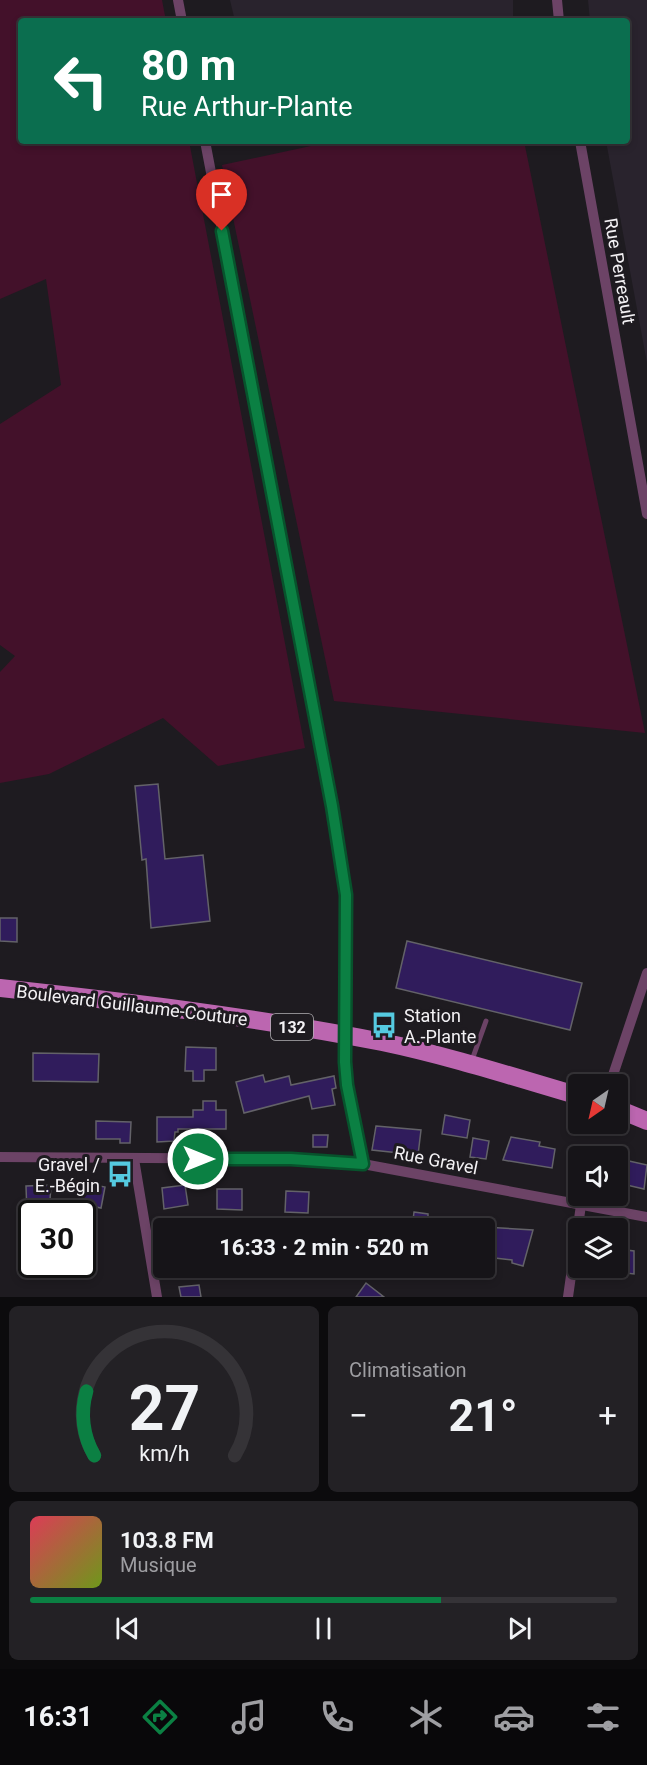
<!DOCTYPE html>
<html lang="fr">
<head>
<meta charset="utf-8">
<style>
	:root { --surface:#161418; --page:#232125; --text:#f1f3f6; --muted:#9e9ea2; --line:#353337; --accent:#0b8043 }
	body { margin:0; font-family:Roboto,sans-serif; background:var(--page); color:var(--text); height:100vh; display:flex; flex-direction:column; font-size:22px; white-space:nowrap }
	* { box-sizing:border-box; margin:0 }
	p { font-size:20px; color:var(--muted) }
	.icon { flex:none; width:33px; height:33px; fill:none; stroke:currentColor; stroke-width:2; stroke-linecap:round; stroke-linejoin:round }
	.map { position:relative; height:1297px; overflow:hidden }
	.sheet { display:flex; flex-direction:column; gap:9px; padding:9px; background:#0c0b0d; flex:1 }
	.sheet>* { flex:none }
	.hud { position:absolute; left:18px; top:18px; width:612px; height:126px; border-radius:6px; box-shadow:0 3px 9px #0003,0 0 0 2px var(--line); background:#0b6e4f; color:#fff; overflow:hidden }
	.needle { width:39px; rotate:214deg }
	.fabs { position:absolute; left:568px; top:1074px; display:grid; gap:12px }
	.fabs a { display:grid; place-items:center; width:60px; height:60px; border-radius:6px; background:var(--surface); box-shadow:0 3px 9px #0003,0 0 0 2px var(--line); font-size:30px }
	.speed { position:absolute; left:18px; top:1200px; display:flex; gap:12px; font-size:30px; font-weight:700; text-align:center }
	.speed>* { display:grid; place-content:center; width:78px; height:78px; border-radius:50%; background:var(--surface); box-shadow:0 3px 9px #0003,0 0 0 2px var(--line); line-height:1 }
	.speed .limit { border:3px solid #111; border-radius:9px; background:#fff; color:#111 }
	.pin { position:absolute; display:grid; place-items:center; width:51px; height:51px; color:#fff; margin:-62px -26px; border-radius:50% 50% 50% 0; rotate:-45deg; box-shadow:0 0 6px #0007 }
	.pin .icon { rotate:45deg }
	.me { position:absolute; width:66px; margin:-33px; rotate:90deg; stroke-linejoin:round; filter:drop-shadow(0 0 4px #0008) }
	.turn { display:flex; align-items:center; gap:21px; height:126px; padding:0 24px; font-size:27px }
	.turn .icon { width:78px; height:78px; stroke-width:2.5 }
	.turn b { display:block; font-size:42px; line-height:51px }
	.big { font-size:45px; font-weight:700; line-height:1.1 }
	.sheet .widget { flex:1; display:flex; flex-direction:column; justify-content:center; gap:9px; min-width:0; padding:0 21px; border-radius:9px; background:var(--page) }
	.sheet .dial { align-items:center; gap:0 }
	.dial svg { height:156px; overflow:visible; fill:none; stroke:var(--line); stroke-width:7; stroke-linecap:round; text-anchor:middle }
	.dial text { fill:var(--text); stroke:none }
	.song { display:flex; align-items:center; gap:18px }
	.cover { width:72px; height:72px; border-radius:9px; background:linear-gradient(135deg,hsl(350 70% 55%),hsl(80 70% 35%)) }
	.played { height:6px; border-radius:3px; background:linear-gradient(90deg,var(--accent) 70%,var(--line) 70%) }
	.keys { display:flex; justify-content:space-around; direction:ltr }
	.heat { display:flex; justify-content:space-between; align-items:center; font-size:33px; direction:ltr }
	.sheet .tiles { flex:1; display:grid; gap:9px; grid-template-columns:1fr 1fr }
	.widget:last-child { grid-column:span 2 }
	.trip { position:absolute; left:153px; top:1218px; width:342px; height:60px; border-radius:6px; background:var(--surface); box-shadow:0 3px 9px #0003,0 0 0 2px var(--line); font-weight:700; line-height:60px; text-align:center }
	.tab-bar { display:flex; height:96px; justify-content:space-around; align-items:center; background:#09080a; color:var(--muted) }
	.tab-bar .icon { width:42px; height:42px }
	.tab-bar .on { color:var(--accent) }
	.tab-bar b { font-size:27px; color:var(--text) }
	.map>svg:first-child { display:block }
	.built { fill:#29232d }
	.green { fill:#43112a }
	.building { fill:#301c5c; stroke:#636268; stroke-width:1.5 }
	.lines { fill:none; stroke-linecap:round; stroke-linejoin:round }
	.service { stroke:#6c4366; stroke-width:5 }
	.minor { stroke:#6c4366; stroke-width:10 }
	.primary { stroke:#bc66b0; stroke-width:18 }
	.route-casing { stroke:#07532c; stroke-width:15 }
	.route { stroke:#0b8043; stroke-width:10 }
	.labels { text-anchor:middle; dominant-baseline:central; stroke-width:6; stroke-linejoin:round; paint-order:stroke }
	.shield { fill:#1e1b20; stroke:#b3b1b4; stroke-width:1.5 }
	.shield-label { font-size:16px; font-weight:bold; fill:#f3f1f4 }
	.street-label { font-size:18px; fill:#f3f1f4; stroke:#1e1b20 }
	.poi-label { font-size:18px; fill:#f3f1f4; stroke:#1e1b20; text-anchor:start }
</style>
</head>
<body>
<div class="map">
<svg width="647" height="1297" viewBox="0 0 647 1297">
	<rect width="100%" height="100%" fill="#1e1b20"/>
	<g class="built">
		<path d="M230,0H513V21H235Z"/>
		<path d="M588,0H647V363L606,141H627V21H590Z"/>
	</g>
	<g class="green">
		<path d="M0,0H162L166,21H21V141H189L305,748L218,766L163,718L49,774L0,783V672L15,656L0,645V424L61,385L46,279L0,299Z"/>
		<path d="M334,141H524L645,733L334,701L222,165Z"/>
	</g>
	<g class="building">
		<path d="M158,784L165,859L203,855L210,921L151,928L146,859L142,860L135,786Z"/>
		<path d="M0,918H17V942L0,941Z"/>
		<path d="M407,941L582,983L570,1030L396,988Z"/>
		<path d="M186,1047L216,1048V1070H204V1081H193V1071H185Z"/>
		<path d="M33,1053L99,1054L98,1082L33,1081Z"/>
		<path d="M263,1075L265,1082L289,1076L291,1085L334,1076L336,1088L332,1089L335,1105L312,1109L309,1096L244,1113L236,1082Z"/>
		<path d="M203,1101H216V1110H226V1129H178V1132H175L174,1141L157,1142V1117H193V1110H203Z"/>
		<path d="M445,1115L470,1120L467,1138L442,1134Z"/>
		<path d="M96,1121L131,1122L130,1143H120V1139H96Z"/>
		<path d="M376,1126L421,1130L418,1155L372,1150Z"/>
		<path d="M313,1135H328L327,1147H313Z"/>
		<path d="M511,1137L540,1142L539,1146L555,1149L552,1168L503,1160Z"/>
		<path d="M473,1138L489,1141L486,1159L470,1157Z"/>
		<path d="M620,1159L647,1165L644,1189L618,1183Z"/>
		<path d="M85,1183L105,1187L101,1208L96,1207L95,1214L83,1211L84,1205L81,1204Z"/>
		<path d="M51,1185L49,1214H27L26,1186Z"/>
		<path d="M185,1185L188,1205L164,1209L162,1188Z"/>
		<path d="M217,1189H242V1210L217,1209Z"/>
		<path d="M286,1191L309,1192L308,1213L285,1212Z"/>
		<path d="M414,1212L428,1214V1217L464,1221V1228H412Z"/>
		<path d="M484,1227L533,1230L523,1266L512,1263V1260L486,1257Z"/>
		<path d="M618,1249L634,1251V1274L618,1272Z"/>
		<path d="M366,1283L384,1297H356Z"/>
		<path d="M199,1285L201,1297H181L179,1287Z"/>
	</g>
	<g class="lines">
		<path class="service" d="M472,1060L486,1021"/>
		<g class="minor">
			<path d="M178,0L182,21"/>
			<path d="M557,0L559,21"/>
			<path d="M205,141L332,806L346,895L345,1062L347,1085L363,1164"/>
			<path d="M580,141L647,514"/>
			<path d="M610,1084L647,973"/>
			<path d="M0,1157L291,1159L363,1164L647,1217"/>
			<path d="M134,1159L157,1297"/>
			<path d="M568,1297L581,1205"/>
		</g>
		<g class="primary">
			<path d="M0,988C128,1002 256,1017 382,1042C449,1056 514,1077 579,1096"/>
			<path d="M618,1109L647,1121"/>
		</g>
	</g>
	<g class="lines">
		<g class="route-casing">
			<path id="route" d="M198,1159H291L363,1164L347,1085L345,1062L346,895L332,806L222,231"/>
		</g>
		<use href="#route" class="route"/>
	</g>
	<defs>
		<g id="bus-bare" transform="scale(2.07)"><path d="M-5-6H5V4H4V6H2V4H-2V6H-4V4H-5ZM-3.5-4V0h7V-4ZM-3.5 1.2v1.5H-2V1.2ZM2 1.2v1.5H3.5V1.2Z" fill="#55cae0" stroke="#1e1b20" stroke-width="2.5" paint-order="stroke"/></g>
	</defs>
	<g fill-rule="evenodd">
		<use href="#bus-bare" x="384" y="1025"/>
		<use href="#bus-bare" x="120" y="1174"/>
	</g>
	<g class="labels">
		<rect class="shield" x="271" y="1014" width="42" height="26" rx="4.5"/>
		<g class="shield-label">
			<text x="292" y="1027">132</text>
		</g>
		<g class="street-label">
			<text transform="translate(620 271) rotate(80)">Rue Perreault</text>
			<text transform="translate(132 1005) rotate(7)">Boulevard Guillaume-Couture</text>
			<text transform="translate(436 1160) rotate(11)">Rue Gravel</text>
		</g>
		<g class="poi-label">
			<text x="404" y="1015">Station<tspan x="404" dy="21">A.-Plante</tspan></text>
			<text x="100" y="1164" text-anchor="end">Gravel /<tspan x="100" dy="21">E.-Bégin</tspan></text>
		</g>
	</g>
</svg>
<div class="fabs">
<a><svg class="needle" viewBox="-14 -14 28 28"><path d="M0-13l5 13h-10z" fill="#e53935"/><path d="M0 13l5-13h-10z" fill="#9e9ea2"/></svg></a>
<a><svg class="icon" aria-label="sound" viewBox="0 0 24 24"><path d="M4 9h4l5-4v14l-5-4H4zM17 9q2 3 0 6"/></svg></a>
<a><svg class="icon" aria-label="layers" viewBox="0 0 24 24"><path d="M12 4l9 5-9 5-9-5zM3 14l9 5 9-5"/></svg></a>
</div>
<div class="speed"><div class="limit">30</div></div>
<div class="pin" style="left:222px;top:231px;background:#d93025"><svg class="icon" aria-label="arrive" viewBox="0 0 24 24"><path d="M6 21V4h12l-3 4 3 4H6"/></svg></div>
<svg class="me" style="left:198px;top:1159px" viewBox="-20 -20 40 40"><circle r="17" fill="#0b8043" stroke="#fff" stroke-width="3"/><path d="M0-11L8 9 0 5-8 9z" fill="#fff"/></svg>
<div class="trip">16:33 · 2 min · 520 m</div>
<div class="hud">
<div class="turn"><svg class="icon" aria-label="left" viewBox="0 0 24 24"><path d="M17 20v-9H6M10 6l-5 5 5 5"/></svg><div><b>80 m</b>Rue Arthur-Plante</div></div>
</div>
</div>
<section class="sheet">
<div class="tiles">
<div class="widget dial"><svg viewBox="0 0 100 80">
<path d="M14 69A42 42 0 1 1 86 69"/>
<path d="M14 69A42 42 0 0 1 10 36" stroke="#0b8043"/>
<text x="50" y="56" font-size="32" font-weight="700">27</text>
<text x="50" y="72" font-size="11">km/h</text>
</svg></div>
<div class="widget"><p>Climatisation</p>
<div class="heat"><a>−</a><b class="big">21°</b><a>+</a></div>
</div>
<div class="widget">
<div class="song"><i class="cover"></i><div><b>103.8 FM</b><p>Musique</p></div></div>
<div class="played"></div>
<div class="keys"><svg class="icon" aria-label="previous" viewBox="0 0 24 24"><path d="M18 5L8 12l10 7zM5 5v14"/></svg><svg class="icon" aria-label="pause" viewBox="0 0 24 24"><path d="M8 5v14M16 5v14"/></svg><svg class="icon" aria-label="next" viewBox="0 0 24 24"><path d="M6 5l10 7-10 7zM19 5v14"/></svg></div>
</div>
</div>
</section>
<nav class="tab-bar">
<b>16:31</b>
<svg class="icon on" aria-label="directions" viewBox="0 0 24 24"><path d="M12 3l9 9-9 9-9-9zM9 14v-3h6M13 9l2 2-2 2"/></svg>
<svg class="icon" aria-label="music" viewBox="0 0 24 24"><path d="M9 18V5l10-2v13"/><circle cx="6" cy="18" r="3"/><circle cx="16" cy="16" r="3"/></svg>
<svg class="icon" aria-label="phone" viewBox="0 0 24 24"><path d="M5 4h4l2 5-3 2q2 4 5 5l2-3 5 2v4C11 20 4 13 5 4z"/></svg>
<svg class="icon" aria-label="climate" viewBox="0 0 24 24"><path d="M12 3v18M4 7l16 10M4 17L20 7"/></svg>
<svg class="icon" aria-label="car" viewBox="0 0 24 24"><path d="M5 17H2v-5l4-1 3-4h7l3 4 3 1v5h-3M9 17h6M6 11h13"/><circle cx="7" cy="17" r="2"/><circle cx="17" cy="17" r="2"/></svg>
<svg class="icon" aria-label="filters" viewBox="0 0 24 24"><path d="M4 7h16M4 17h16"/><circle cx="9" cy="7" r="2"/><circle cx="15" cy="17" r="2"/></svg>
</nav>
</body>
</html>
